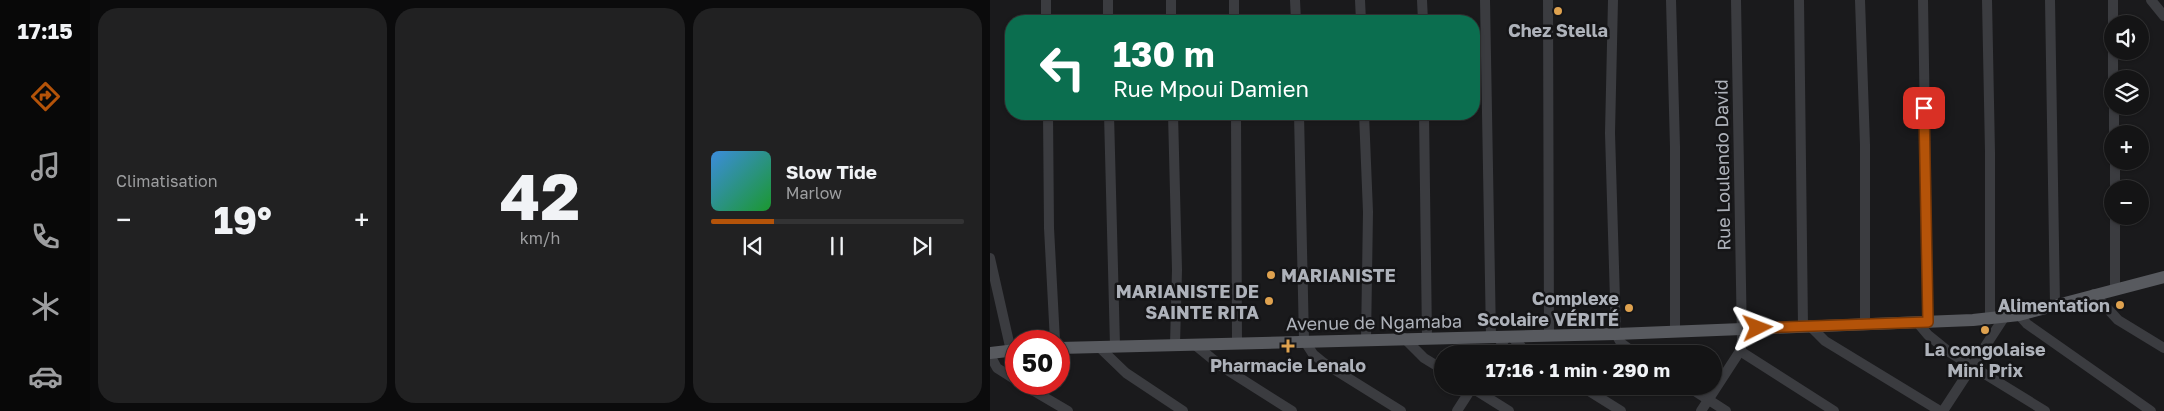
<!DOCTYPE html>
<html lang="fr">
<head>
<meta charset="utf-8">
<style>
	:root { --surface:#141415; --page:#212122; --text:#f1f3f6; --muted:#9d9ea0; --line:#333334; --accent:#b45309 }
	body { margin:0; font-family:"Golos Text",sans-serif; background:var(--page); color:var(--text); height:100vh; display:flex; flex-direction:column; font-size:19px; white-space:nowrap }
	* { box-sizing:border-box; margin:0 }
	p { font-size:16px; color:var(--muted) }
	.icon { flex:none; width:28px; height:28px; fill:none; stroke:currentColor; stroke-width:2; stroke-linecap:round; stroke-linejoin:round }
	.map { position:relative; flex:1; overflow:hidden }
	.drawer { display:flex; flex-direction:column; gap:8px; padding:8px; background:#0b0b0c; width:900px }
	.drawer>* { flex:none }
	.hud { position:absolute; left:15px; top:15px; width:475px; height:105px; border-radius:20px; box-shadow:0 1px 4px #0004,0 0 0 1px var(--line); background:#0b6e4f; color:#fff; overflow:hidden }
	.controls { position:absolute; left:1114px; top:15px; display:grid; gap:10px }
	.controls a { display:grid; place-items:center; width:45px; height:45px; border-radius:50%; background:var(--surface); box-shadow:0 1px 4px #0004,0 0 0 1px var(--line); font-size:25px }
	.speed { position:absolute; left:15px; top:330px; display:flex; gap:10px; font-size:25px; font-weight:700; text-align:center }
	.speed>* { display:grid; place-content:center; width:65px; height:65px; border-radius:50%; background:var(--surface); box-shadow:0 1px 4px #0004,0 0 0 1px var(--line); line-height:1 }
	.speed .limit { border:8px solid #d22; background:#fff; color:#111 }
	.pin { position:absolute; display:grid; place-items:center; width:42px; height:42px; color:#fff; margin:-21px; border-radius:10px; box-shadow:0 2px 8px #0006 }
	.me { position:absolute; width:55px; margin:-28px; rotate:87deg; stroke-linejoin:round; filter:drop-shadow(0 0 4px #0008) }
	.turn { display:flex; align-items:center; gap:18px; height:105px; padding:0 25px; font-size:22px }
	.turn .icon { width:65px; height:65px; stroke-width:2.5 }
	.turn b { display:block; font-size:35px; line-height:42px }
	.big { font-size:38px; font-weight:700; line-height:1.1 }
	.drawer .card { flex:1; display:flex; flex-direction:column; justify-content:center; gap:8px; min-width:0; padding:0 18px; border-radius:20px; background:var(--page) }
	.drawer .dial { align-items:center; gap:0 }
	.dial b { font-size:65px; line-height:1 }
	.song { display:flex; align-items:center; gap:15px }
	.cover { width:60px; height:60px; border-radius:8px; background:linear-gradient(135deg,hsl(210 70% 55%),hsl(130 70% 35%)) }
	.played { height:5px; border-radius:2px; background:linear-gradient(90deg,var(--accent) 25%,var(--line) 25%) }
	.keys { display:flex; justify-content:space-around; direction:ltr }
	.heat { display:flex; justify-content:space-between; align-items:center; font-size:28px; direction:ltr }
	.drawer .tiles { flex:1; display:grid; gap:8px; grid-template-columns:repeat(3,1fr) }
	.trip { position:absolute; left:444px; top:345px; width:288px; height:50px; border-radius:25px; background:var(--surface); box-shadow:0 1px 4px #0004,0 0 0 1px var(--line); font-weight:700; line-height:50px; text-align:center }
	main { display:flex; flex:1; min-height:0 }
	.menu { display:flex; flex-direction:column; width:90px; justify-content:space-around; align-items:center; background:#080808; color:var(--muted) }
	.menu .icon { width:35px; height:35px }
	.menu .on { color:var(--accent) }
	.menu b { font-size:22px; color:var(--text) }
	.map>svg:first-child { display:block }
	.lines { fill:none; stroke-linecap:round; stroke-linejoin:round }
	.minor { stroke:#3b3c40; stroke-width:10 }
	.major { stroke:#585a5f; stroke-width:12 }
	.route-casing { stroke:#753606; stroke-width:12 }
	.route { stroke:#b45309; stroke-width:9 }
	.poi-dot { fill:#dfa24f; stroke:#151517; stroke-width:2 }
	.labels { text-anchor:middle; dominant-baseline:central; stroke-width:5; stroke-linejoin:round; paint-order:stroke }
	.poi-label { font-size:18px; font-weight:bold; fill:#aeb2ba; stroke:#151517 }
	.street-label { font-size:18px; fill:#aeb2ba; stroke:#151517 }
</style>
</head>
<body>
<main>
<nav class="menu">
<b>17:15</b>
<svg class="icon on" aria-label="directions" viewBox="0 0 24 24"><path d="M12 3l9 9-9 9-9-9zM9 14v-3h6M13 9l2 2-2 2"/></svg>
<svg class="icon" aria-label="music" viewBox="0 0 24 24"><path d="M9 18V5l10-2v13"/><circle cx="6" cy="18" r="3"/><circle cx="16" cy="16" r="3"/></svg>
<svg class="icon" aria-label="phone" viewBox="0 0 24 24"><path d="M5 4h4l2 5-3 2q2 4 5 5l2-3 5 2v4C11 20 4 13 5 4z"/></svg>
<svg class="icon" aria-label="climate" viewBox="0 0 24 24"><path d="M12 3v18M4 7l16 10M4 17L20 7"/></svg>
<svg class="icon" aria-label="car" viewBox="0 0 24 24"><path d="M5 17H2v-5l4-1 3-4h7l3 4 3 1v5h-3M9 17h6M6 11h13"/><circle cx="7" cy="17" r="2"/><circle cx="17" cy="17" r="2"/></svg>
</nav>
<section class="drawer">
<div class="tiles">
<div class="card"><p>Climatisation</p>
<div class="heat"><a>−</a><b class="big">19°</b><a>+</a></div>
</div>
<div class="card dial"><b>42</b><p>km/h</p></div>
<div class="card">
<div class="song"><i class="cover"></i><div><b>Slow Tide</b><p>Marlow</p></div></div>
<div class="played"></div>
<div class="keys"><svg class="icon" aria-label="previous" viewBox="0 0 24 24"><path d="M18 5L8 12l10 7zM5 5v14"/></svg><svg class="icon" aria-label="pause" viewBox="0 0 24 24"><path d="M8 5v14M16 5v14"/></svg><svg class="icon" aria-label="next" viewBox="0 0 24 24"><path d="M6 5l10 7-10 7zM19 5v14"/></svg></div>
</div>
</div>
</section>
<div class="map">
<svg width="1174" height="411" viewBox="0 0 1174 411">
	<rect width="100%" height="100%" fill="#1a1a1c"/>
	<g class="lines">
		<g class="minor">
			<path d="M56,0V21"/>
			<path d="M118,0V21"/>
			<path d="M181,0V21"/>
			<path d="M244,0V21"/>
			<path d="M305,0L306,21"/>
			<path d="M370,0L371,21"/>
			<path d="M432,0L433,21"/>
			<path d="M495,0L501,337"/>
			<path d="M558,0L559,335"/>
			<path d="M623,0L620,133L626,334L631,343L646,354"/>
			<path d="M681,0L685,147V332"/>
			<path d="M809,0L813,326"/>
			<path d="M870,0L875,145V324"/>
			<path d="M933,0L938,322"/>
			<path d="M997,0L1000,152V318"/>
			<path d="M1060,0L1065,305"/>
			<path d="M1161,0L1174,16"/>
			<path d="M1123,24V0"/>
			<path d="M1123,79V51"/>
			<path d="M1124,106V134"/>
			<path d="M58,114L59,228L65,341"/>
			<path d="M119,114L125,346"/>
			<path d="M183,114L187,270L185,344"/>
			<path d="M246,114L247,343"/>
			<path d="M309,114L314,340L323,354L334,363L411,411"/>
			<path d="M374,114L378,212L376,340"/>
			<path d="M434,114L437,338"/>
			<path d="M1125,161V189"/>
			<path d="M0,258L21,351"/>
			<path d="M1125,289V216"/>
			<path d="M1104,294L1128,320L1174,348"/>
			<path d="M1029,315L1037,324L1161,411"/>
			<path d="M927,322L938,335L959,352L1055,411"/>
			<path d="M820,326L835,341L950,411"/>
			<path d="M521,336L538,354"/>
			<path d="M414,338L434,358L452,369"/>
			<path d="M204,344L231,366L302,411"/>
			<path d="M109,347L136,373L193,411"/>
			<path d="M750,351L844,411"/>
			<path d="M505,354L517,336"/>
			<path d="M0,355L7,368L26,380"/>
			<path d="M32,384L78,411"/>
			<path d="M479,386L519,411"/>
			<path d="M591,386L631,411"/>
			<path d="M697,386L736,411"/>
			<path d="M467,411L483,386"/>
			<path d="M711,411L750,351L752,341L746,0"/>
			<path d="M953,411L1015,316"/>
		</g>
		<g class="major">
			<path d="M69,348L626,334L983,320L1029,315L1174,277"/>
			<path d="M0,353L26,350"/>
		</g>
	</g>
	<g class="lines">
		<g class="route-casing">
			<path id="route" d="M768,328L938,322L934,108"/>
		</g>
		<use href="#route" class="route"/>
	</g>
	<g class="poi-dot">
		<circle cx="568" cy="11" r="5"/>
		<circle cx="281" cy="275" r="5"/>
		<circle cx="279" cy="301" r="5"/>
		<circle cx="1130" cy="305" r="5"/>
		<circle cx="639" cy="308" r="5"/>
		<circle cx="995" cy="330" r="5"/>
		<path d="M295.5 338.5h5v5h5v5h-5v5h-5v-5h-5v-5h5z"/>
	</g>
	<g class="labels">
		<g class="poi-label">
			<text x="568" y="30">Chez Stella</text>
			<text x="291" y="275" text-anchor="start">MARIANISTE</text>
			<text x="269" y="291" text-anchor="end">MARIANISTE DE<tspan x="269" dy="21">SAINTE RITA</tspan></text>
			<text x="629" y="298" text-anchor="end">Complexe<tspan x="629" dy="21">Scolaire VÉRITÉ</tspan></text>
			<text x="1120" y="305" text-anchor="end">Alimentation</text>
			<text x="995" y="349">La congolaise<tspan x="995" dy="21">Mini Prix</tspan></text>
			<text x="298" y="365">Pharmacie Lenalo</text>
		</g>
		<g class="street-label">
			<text transform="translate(732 165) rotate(-91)">Rue Loulendo David</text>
			<text transform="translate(384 322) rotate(-1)">Avenue de Ngamaba</text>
		</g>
	</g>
</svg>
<div class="controls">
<a><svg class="icon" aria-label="sound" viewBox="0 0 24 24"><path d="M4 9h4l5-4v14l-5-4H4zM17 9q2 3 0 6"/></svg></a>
<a><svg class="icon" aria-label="layers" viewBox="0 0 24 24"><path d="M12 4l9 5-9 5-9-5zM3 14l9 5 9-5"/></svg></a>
<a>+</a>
<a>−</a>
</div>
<div class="speed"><div class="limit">50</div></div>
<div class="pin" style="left:934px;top:108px;background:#d93025"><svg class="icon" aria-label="arrive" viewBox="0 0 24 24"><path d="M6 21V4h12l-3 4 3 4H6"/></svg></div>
<svg class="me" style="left:768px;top:328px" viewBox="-20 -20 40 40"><path d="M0-17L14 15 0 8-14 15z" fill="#b45309" stroke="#fff" stroke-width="4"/></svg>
<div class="trip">17:16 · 1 min · 290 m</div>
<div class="hud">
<div class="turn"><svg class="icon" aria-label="left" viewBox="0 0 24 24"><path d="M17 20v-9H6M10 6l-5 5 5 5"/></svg><div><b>130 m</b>Rue Mpoui Damien</div></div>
</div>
</div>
</main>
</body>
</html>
